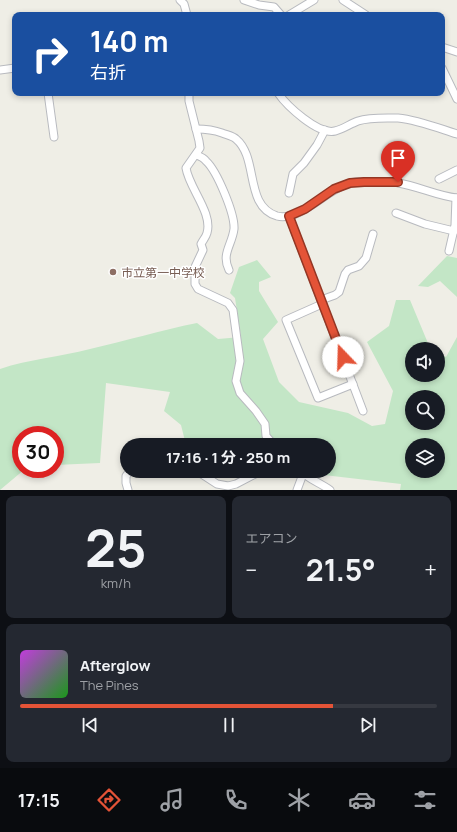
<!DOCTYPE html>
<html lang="ja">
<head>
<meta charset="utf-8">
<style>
	:root { --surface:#171b24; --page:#242831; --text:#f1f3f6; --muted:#9ea1a6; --line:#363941; --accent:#e45337 }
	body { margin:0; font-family:Manrope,"Noto Sans JP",sans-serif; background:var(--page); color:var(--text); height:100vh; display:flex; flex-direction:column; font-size:15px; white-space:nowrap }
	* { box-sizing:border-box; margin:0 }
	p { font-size:13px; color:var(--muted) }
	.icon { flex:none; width:22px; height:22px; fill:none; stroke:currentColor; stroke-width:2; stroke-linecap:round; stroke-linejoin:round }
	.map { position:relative; height:490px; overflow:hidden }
	.panel { display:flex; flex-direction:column; gap:6px; padding:6px; background:#0d0f14; flex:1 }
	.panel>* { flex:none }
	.hud { position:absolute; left:12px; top:12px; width:433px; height:84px; border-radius:8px; box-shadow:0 2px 6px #0003; background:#1a4fa0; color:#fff; overflow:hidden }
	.controls { position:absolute; left:405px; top:342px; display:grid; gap:8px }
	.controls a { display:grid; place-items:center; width:40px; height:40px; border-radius:50%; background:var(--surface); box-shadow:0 2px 6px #0003; font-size:20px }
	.speed { position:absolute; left:12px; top:426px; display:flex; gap:8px; font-size:20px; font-weight:700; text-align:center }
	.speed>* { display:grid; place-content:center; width:52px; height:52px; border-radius:50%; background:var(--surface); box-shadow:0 2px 6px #0003; line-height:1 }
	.speed .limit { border:6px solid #d22; background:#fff; color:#111 }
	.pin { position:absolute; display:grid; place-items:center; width:34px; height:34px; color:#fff; margin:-41px -17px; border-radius:50% 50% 50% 0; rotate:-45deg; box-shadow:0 0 4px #0007 }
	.pin .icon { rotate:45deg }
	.me { position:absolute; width:44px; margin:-22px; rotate:339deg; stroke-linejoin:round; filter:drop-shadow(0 0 3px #0008) }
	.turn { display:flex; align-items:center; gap:14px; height:84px; padding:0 12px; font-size:18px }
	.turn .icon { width:52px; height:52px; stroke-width:2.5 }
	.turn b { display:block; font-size:28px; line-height:34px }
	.big { font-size:30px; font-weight:700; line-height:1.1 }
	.panel .tile { flex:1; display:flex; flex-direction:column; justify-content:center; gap:6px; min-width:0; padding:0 14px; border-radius:8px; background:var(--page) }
	.panel .dial { align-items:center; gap:0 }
	.dial b { font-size:52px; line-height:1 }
	.song { display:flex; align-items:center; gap:12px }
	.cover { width:48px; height:48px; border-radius:6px; background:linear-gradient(135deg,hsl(290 70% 55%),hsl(120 70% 35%)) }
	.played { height:4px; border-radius:2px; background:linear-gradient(90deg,var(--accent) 75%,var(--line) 75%) }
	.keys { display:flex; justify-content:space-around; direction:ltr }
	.heat { display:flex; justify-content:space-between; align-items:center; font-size:22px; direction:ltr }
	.panel .tiles { flex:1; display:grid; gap:6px; grid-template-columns:1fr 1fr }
	.tile:last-child { grid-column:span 2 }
	.trip { position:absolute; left:120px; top:438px; width:216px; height:40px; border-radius:20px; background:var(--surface); box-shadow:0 2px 6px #0003; font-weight:700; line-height:40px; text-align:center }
	.tabs { display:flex; height:64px; justify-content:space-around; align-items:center; background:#090b0e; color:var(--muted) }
	.tabs .icon { width:28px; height:28px }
	.tabs .active { color:var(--accent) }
	.tabs b { font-size:18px; color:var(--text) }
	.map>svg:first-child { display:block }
	.green { fill:#c3e6c6; fill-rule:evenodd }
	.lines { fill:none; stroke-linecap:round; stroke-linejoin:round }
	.street-casing { stroke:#b8babf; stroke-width:9 }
	.street { stroke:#fff; stroke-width:7 }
	.route-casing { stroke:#943624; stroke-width:10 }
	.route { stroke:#e45337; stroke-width:7 }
	.education-dot { fill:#8d6e63; stroke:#fff; stroke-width:1.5 }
	.labels { text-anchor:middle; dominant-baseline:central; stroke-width:3; stroke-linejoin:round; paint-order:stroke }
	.education-label { font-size:12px; fill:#785e54; stroke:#fff; text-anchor:start }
</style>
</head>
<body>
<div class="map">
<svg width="457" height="490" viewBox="0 0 457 490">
	<rect width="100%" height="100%" fill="#efeee6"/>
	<g class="green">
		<path d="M447,256L457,258V297L440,281L428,287L418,286Z"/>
		<path d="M257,260L271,277L259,282V291L278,322L263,339L279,382L299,402L348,413L372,426L385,424L393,391L367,342L389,326L396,300H410L430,348L431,349H412V375H438V352L446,357L457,337V490H400L401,484L324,475L317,471H329V445H186L181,425L164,411L170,392L106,383L100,463L55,465V435H21V469H25L0,490V369C29,359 60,357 90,349C126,341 161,330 197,323L218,339L241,337L235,298L230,293L239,267ZM412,397H438V423H412ZM412,445H438V471H412Z"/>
	</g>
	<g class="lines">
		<g class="street-casing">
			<g id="street">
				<path d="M180,0L184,4L187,15"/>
				<path d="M244,0L259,5L274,7L281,15"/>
				<path d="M343,0L366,15"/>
				<path d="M289,15L314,0"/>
				<path d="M442,47L457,52"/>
				<path d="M442,68L457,99"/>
				<path d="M0,70L15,68"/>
				<path d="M48,93L54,137"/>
				<path d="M189,93V101L199,141L200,148L186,168C189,188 213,213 207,233C206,237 203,240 201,244L203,250L195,267V284L198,289L228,303L233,310L240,361L236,381L240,393L256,411L265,424L266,436L274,445"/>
				<path d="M278,93C287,106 318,135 335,131C343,129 350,124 358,121C370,117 385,118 398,118C418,120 438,128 457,134"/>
				<path d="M196,129C205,129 214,130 222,133C227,135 233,136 236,139C259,158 244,206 277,216C300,222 327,189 350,183C358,181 366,182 374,182C382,182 391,181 398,183C418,186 437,196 457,198"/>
				<path d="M196,155C199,156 204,158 206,161C217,171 235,214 234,229C232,245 221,254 229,270"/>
				<path d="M439,179L457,170"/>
				<path d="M289,193L293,174L304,163L317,145L325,130"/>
				<path d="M396,213L425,224L454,231"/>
				<path d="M289,216L363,411"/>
				<path d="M449,251L455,225L456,198"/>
				<path d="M321,300L335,295L339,292L345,274L348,270L359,266L366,258L373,234"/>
				<path d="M322,304L286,320L318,398L353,384"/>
				<path d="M197,471L217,484L228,486L236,484L257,473L280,471"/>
				<path d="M301,471C305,477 322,484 330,490"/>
				<path d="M128,490L126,483V476L130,471"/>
				<path d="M297,490L303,474"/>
			</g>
		</g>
		<use href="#street" class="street"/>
	</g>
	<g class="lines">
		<g class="route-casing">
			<path id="route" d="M343,357L289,216L305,209L334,189L350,183L364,182H398"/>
		</g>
		<use href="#route" class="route"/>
	</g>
	<circle class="education-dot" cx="113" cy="272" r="4"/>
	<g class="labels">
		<g class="education-label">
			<text x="121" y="272">市立第一中学校</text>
		</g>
	</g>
</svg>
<div class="controls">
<a><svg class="icon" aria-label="sound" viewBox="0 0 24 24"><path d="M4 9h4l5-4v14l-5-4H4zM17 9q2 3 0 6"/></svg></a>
<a><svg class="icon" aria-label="search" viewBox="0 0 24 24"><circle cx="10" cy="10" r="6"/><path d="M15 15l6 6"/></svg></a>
<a><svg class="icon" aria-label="layers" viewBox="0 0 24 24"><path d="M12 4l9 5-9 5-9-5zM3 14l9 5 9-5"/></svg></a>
</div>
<div class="speed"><div class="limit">30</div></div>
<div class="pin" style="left:398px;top:182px;background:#d93025"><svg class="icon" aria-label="arrive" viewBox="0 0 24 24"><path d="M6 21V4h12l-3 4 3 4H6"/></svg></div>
<svg class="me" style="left:343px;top:357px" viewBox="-20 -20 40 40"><circle r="19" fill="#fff"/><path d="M0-13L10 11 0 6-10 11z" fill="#e45337"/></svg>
<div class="trip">17:16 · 1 分 · 250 m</div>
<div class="hud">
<div class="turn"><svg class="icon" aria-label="right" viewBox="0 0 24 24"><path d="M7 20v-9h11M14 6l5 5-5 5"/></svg><div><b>140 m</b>右折</div></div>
</div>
</div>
<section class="panel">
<div class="tiles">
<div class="tile dial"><b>25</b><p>km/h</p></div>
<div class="tile"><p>エアコン</p>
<div class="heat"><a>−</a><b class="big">21.5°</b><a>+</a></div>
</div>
<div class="tile">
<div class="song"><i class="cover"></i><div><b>Afterglow</b><p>The Pines</p></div></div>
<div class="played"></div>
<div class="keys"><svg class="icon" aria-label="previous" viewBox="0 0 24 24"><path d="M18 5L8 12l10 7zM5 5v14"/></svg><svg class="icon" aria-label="pause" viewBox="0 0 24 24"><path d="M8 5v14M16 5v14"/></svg><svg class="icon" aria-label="next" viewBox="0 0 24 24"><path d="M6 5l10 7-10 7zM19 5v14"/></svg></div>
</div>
</div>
</section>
<nav class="tabs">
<b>17:15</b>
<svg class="icon active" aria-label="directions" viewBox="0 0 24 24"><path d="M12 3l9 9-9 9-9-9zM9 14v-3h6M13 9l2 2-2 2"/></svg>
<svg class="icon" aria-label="music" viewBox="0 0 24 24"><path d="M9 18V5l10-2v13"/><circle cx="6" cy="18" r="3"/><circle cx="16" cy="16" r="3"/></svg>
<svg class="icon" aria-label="phone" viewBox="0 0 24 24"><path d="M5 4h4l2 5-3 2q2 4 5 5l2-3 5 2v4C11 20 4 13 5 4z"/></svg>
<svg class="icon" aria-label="climate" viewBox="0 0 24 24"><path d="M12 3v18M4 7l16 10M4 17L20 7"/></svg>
<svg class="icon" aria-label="car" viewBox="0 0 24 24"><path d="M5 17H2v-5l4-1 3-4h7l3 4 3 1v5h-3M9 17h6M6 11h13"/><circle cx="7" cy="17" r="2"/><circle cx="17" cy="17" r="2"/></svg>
<svg class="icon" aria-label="filters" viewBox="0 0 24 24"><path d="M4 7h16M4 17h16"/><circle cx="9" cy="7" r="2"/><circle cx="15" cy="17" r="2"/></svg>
</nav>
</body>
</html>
